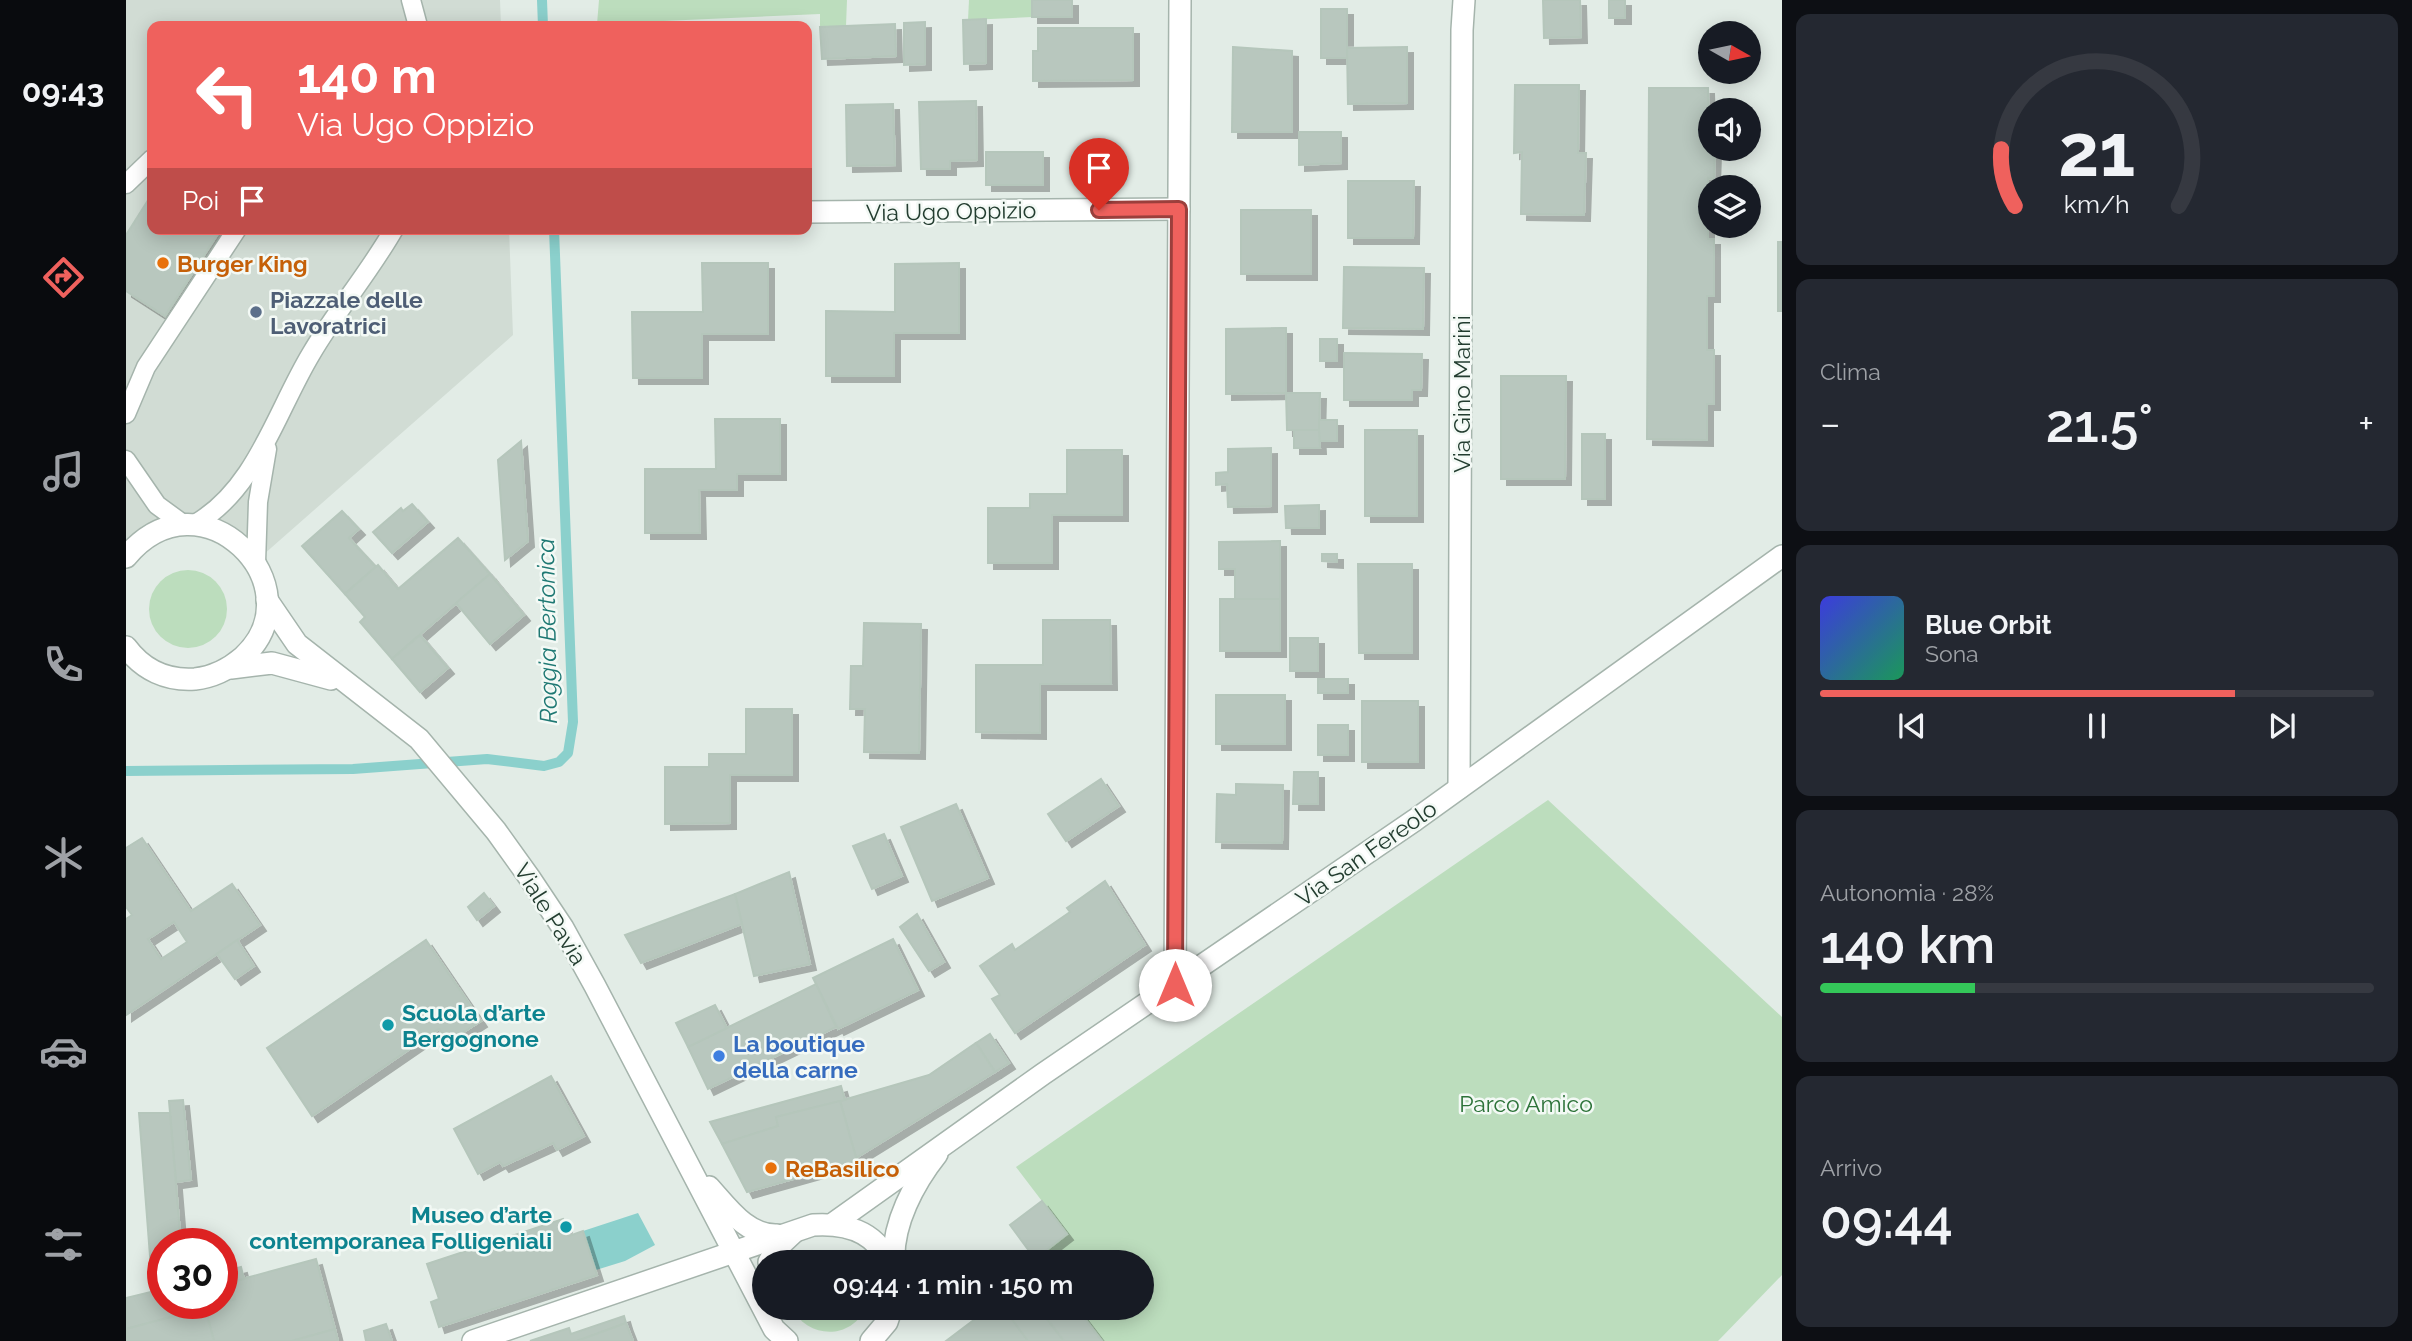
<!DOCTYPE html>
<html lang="it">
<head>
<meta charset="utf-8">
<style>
	:root { --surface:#171b24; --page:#242831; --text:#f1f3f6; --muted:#9ea1a6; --line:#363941; --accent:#ef615d }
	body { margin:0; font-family:Raleway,sans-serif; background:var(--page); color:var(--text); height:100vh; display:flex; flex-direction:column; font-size:26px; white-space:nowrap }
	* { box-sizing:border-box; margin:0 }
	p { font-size:23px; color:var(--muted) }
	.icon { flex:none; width:38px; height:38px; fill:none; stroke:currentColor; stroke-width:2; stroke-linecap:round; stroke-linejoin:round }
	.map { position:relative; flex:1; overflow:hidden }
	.details { display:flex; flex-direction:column; gap:14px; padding:14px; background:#0d0f14; width:630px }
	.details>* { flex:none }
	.hud { position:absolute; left:21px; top:21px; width:665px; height:214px; border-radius:14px; box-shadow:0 4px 18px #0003; background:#ef615d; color:#fff; overflow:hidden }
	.needle { width:46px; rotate:99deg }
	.controls { position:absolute; left:1572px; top:21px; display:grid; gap:14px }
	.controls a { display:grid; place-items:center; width:63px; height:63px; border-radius:50%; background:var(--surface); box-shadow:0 4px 18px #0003; font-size:35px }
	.speed { position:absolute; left:21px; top:1228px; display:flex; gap:14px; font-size:35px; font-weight:700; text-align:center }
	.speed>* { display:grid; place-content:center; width:91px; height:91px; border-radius:50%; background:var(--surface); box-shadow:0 4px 18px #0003; line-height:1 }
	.speed .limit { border:10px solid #d22; background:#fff; color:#111 }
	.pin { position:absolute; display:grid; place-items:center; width:60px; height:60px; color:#fff; margin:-72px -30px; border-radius:50% 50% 50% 0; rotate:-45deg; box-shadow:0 0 7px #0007 }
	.pin .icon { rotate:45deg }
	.me { position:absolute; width:77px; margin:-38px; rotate:0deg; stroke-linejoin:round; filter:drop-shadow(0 0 5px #0008) }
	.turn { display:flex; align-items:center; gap:24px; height:147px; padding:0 35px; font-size:32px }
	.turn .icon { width:91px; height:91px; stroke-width:2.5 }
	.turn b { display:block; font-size:49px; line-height:60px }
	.then { display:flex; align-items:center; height:66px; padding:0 35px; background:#0003; gap:14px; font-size:26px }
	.big { font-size:52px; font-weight:600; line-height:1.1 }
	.details .card { flex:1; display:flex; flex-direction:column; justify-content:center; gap:10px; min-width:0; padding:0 24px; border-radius:14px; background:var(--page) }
	.details .dial { align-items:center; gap:0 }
	.dial svg { height:182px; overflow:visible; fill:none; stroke:var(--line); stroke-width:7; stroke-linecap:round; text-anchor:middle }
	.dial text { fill:var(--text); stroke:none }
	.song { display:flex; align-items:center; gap:21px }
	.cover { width:84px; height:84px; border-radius:10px; background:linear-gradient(135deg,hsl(240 70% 55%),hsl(150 70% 35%)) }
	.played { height:7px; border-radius:4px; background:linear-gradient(90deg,var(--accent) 75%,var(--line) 75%) }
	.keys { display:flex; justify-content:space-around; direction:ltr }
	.heat { display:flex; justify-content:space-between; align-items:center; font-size:38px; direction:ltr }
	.charge { height:10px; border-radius:5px; background:linear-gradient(90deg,#34c759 28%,var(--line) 0) }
	.trip { position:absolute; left:626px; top:1250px; width:402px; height:70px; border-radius:35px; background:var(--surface); box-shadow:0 4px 18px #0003; font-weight:600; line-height:70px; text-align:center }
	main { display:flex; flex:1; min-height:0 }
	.dock { display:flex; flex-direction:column; width:126px; justify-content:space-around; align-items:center; background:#090b0e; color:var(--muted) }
	.dock .icon { width:49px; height:49px }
	.dock .on { color:var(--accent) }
	.dock b { font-size:32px; color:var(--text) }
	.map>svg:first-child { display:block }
	.built { fill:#d1dcd4 }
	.green { fill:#bcddbd }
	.water { fill:#8bd0cc }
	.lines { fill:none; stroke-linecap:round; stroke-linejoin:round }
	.stream { stroke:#8bd0cc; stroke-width:10 }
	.building { fill:#b8c7be; stroke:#b5c6bb; stroke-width:2; fill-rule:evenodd; filter:url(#shadow) }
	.service-casing { stroke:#a5b4ac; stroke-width:21 }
	.minor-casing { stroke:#a5b4ac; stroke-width:24 }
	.service { stroke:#fff; stroke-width:18 }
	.minor { stroke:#fff; stroke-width:21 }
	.route-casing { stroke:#9b3f3c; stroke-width:18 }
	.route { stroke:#ef615d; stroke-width:12 }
	.food-dot { fill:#e8710a; stroke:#f3f9f5; stroke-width:2.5 }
	.service-dot { fill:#5c6f8a; stroke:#f3f9f5; stroke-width:2.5 }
	.culture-dot { fill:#0f9aa8; stroke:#f3f9f5; stroke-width:2.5 }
	.shop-dot { fill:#3f7fe0; stroke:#f3f9f5; stroke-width:2.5 }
	.labels { text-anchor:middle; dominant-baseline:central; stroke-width:5; stroke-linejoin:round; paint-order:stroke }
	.street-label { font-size:23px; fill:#233d30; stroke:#f3f9f5 }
	.food-label { font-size:23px; font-weight:bold; fill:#c56008; stroke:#f3f9f5; text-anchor:start }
	.service-label { font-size:23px; font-weight:bold; fill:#4e5e75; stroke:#f3f9f5; text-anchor:start }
	.culture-label { font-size:23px; font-weight:bold; fill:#0d838f; stroke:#f3f9f5; text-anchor:start }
	.shop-label { font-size:23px; font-weight:bold; fill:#366cbe; stroke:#f3f9f5; text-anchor:start }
	.park-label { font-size:23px; fill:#2d7339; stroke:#f3f9f5 }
	.water-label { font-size:24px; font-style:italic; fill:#1e7873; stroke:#f3f9f5 }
</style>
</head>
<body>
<main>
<nav class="dock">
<b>09:43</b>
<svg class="icon on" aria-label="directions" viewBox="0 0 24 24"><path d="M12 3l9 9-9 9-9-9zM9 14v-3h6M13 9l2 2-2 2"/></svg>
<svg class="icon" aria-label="music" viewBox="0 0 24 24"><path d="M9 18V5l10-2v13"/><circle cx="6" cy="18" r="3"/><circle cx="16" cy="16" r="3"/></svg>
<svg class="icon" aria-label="phone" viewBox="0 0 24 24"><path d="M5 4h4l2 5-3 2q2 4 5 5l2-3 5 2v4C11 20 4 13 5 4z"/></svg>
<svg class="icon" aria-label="climate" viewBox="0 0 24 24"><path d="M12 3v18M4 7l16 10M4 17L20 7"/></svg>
<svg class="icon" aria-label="car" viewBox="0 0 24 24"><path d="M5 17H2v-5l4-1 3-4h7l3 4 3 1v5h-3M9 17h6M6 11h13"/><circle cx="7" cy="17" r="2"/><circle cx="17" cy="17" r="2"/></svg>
<svg class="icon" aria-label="filters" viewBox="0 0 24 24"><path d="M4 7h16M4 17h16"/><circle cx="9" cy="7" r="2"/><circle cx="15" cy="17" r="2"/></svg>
</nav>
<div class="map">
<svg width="1656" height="1341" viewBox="0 0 1656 1341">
	<defs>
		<filter id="shadow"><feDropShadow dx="6" dy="6" stdDeviation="0" flood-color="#0004"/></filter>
	</defs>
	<rect width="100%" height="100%" fill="#e2ece6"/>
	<path class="built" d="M0,0H374L375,26H26V229H383L387,335L137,555L61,514L33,520L0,543Z"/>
	<g class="green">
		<path d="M473,0H721L720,26L694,27V14L471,24Z"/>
		<path d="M843,0H906V17L842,20Z"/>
		<circle cx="62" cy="609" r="39"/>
		<path d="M1422,800L1656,1017V1275L1592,1341H976L950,1307H1017V1262H916L912,1256L941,1234L890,1167Z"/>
		<path d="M705,1251L730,1262H676L692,1252Z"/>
		<path d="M665,1307H740C725,1341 681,1339 665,1307Z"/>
	</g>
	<path class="water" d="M512,1213L529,1245L499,1261L470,1270L457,1231Z"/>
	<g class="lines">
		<g class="stream">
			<path d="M416,0L417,26"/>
			<path d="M0,771L227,769L361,759L418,766L433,762L442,753L447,722L428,229"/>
		</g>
	</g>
	<g class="building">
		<rect x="906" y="0" width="40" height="17"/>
		<path d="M1417,0H1454L1455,37L1418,38Z"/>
		<rect x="1483" y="0" width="16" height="18"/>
		<rect x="1195" y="9" width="26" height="49"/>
		<path d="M860,19V63L838,64L837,20Z"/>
		<path d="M799,22V64L778,65V23Z"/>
		<path d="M769,24L770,56L696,59L694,27Z"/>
		<path d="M912,28H1007V80L907,81V51H912Z"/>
		<path d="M1107,47L1166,51V132H1106Z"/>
		<path d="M1281,47V103L1222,104L1221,48Z"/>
		<path d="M1389,85H1453L1452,153H1460L1458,215L1395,214L1396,152L1388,153Z"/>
		<path d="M1523,88H1582L1584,149H1589L1588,179L1582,178V239H1588V296H1581V350H1588V404H1581V440L1521,439Z"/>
		<path d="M850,101L851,160L824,161V169H795L793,102Z"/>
		<path d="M767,104L769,165L721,166L720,105Z"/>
		<path d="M1173,132H1215V163L1173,165Z"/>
		<rect x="860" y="152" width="57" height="33"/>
		<path d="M1222,181H1288L1287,238H1222Z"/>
		<path d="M26,194V229H95L39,316L0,291V235Z"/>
		<rect x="1115" y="210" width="70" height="64"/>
		<rect x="1652" y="242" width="4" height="69"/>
		<path d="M576,263H642V334H576V378H507L506,312H577Z"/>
		<path d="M833,263V333H768V376H700V311L769,312V264Z"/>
		<path d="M1218,267L1298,268L1297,329L1217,328Z"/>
		<path d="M1157,328H1160V393L1100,394V329Z"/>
		<rect x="1194" y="339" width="17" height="22"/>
		<path d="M1218,353L1296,354L1295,390H1286V400H1218Z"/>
		<path d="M1375,376H1440L1439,479H1375Z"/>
		<path d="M1160,393H1194L1193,430H1161Z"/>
		<path d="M589,419H654V474H611V490H573L574,533H519V469H590Z"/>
		<rect x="1193" y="420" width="18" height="21"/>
		<path d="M1168,430H1193L1194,448H1168Z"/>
		<rect x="1239" y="430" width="52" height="86"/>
		<rect x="1456" y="434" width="23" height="65"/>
		<path d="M395,441L402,541L379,560L372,460Z"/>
		<path d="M1145,448V506L1102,507L1101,484L1090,485V473L1102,472V449Z"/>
		<path d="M941,450H996V515H926V563H862V508H904V494H941Z"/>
		<path d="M286,504L302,522L266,553L247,532L275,508L277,511Z"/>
		<path d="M1193,505V528H1160L1159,506Z"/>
		<path d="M216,511L233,529L223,538L250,567L219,594L176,546Z"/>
		<path d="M332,538L364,574L266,659L234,622L239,617L219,594L252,565L272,589Z"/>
		<path d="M1154,541V599H1109V569H1093V542Z"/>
		<path d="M1196,554H1211V562L1196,561Z"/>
		<path d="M1232,564H1286V653H1233Z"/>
		<path d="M364,574L398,615L364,644L330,603Z"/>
		<rect x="1094" y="599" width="60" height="52"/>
		<path d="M917,620H984L985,684H914V733L850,732V665H917Z"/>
		<path d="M738,623L795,624L793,753L738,752L739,709H724L725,666H737Z"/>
		<path d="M294,635L322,668L294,692L266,659Z"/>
		<rect x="1164" y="638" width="28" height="33"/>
		<rect x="1192" y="679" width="30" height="14"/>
		<rect x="1090" y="695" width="69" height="49"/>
		<rect x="1236" y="701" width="56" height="61"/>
		<path d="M620,709H666V775H604V823L539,824V767H583V754H620Z"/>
		<rect x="1192" y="725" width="30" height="30"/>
		<path d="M1168,772H1192V804H1167Z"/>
		<path d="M975,779L993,806L940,841L922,814Z"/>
		<path d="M1110,784L1157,785L1156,843L1090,842L1091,794L1110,795Z"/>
		<path d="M830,804L862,878L806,901L775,827Z"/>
		<path d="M758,834L776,876L746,889L727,846Z"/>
		<path d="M16,838L65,911L106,884L134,925L0,1015V919L6,915L0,907V848ZM48,922L61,942L35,959L22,939Z"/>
		<path d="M663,872L684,964L628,976L609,894Z"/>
		<path d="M979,881L1019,945L889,1033L866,999L874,995L854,966L886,944L889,950L944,912L941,908Z"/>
		<path d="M358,893L368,906L351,920L342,907Z"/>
		<path d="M609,894L616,924L515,963L499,935Z"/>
		<path d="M791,914L818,962L803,971L774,927Z"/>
		<path d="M767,939L792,990L712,1029L687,978Z"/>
		<path d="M111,940L128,966L109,979L91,954Z"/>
		<path d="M300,940L355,1021L322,1042L313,1029L186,1116L141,1048Z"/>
		<path d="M690,984L710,1027L582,1089L562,1047Z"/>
		<path d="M589,1005L601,1028L562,1047L550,1023Z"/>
		<path d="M864,1034L883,1063L869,1072L850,1043Z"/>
		<path d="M850,1043L869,1072L730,1158L714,1101L803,1075Z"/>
		<path d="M425,1076L458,1136L431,1150L427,1143L377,1166L374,1162L352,1174L328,1129Z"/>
		<path d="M715,1086L719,1100L650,1117L652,1126L596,1144L584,1122Z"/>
		<path d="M57,1100L65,1180L50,1182L43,1101Z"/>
		<path d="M714,1101L731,1161L621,1192L596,1144L652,1126L650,1117Z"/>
		<path d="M13,1113H44L55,1244H37V1268L25,1269Z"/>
		<path d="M916,1201L941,1234L909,1259L884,1225Z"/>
		<path d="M437,1219L443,1236L457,1231L471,1275L313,1327L305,1302L313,1299L301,1264Z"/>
		<path d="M190,1259L209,1329L166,1341H88L79,1308L109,1299L105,1282Z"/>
		<path d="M115,1267L118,1279L105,1282L109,1299L96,1303V1272Z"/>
		<path d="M37,1289V1304H93L0,1329V1298Z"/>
		<path d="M865,1307H877L902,1341H820Z"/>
		<path d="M877,1307H912L938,1341H902Z"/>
		<path d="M912,1307H950L976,1341H938Z"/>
		<path d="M79,1308L88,1341H0V1329Z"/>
		<path d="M498,1316L500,1323L451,1341H404L443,1328L445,1334Z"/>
		<path d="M500,1323L507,1341H451Z"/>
		<path d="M260,1324L266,1341H240L238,1331Z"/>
		<path d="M209,1329L212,1341H166Z"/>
	</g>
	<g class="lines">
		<g class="service-casing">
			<g id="service">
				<path d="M285,0L292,26"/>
				<path d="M0,184L26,159"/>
				<path d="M0,414L20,367L111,229"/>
				<path d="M0,460L31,505L57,524"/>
				<path d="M69,524C130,489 150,412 185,354C210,311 243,273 268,229"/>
				<path d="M130,563L132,502L141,449"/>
			</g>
		</g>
		<g class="minor-casing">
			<g id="minor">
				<path d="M681,212L1053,209"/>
				<path d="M0,557C75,466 193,587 117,657C103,669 88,677 69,679C41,681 17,670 0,647"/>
				<path d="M141,600L171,644L293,739L370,831L403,877L437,928L469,986L648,1329L661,1341"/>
				<path d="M105,668L146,663L205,679"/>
				<path d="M1333,788L1336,30L1338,0"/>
				<path d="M1049,984L1054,0"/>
				<path d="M583,1187C602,1208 621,1236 651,1235"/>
				<path d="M708,1223L917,1074L1289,820L1656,556"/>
				<path d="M643,1262L651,1248L667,1233"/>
				<path d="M768,1262C766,1224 788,1183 811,1154"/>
				<path d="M347,1341L687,1225C717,1223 749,1230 762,1262"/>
				<path d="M745,1341L761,1322L766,1307"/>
			</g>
		</g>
		<use href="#service" class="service"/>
		<use href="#minor" class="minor"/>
	</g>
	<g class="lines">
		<g class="route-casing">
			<path id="route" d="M973,210L1053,209L1049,985"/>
		</g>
		<use href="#route" class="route"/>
	</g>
	<g class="food-dot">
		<circle cx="37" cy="263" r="7"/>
		<circle cx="645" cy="1168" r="7"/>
	</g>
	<circle class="service-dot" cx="130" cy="312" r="7"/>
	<g class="culture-dot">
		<circle cx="262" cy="1025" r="7"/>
		<circle cx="440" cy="1227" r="7"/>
	</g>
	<circle class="shop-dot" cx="593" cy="1056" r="7"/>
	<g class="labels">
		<g class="street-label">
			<text transform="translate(825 211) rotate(-1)">Via Ugo Oppizio</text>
			<text transform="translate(1335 394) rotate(-90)">Via Gino Marini</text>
			<text transform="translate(1240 853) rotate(-35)">Via San Fereolo</text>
			<text transform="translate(425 914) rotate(58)">Viale Pavia</text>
		</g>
		<g class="food-label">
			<text x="51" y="263">Burger King</text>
			<text x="659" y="1168">ReBasilico</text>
		</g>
		<g class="service-label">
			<text x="144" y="299">Piazzale delle<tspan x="144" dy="26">Lavoratrici</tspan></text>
		</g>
		<g class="culture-label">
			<text x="276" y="1012">Scuola d’arte<tspan x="276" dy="26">Bergognone</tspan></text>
			<text x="426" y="1214" text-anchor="end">Museo d’arte<tspan x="426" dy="26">contemporanea Folligeniali</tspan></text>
		</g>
		<g class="shop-label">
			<text x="607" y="1043">La boutique<tspan x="607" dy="26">della carne</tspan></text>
		</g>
		<g class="park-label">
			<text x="1400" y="1103">Parco Amico</text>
		</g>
		<g class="water-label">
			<text transform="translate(421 631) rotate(-91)">Roggia Bertonica</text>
		</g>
	</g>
</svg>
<div class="controls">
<a><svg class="needle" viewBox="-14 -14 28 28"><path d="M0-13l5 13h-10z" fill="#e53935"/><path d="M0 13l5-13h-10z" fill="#9ea1a6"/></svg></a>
<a><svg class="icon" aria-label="sound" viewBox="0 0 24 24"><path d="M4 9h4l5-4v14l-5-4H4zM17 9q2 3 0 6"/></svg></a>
<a><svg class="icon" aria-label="layers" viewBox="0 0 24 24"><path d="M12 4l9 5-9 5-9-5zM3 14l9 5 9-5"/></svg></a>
</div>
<div class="speed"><div class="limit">30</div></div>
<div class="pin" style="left:973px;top:210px;background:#d93025"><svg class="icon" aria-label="arrive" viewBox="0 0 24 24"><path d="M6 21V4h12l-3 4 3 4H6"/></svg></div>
<svg class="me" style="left:1049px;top:985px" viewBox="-20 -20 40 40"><circle r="19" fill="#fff"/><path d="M0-13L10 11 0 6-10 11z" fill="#ef615d"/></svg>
<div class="trip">09:44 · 1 min · 150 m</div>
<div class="hud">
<div class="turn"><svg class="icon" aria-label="left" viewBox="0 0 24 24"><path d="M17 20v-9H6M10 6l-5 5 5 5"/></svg><div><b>140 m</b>Via Ugo Oppizio</div></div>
<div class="then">Poi<svg class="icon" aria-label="arrive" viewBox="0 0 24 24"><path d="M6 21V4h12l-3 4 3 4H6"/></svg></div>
</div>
</div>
<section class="details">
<div class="card dial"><svg viewBox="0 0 100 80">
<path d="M14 69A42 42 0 1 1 86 69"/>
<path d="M14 69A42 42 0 0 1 8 44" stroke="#ef615d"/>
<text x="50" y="56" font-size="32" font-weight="700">21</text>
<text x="50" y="72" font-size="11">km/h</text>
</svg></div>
<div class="card"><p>Clima</p>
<div class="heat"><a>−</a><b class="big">21.5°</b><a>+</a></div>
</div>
<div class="card">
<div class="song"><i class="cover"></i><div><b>Blue Orbit</b><p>Sona</p></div></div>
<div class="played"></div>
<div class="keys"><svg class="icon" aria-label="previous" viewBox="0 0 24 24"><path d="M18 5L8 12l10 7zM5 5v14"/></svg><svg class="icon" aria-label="pause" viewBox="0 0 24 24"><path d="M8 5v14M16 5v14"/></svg><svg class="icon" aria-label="next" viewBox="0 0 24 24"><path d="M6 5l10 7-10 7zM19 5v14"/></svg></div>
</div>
<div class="card"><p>Autonomia · 28%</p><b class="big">140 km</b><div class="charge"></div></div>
<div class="card"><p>Arrivo</p><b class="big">09:44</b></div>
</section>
</main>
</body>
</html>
